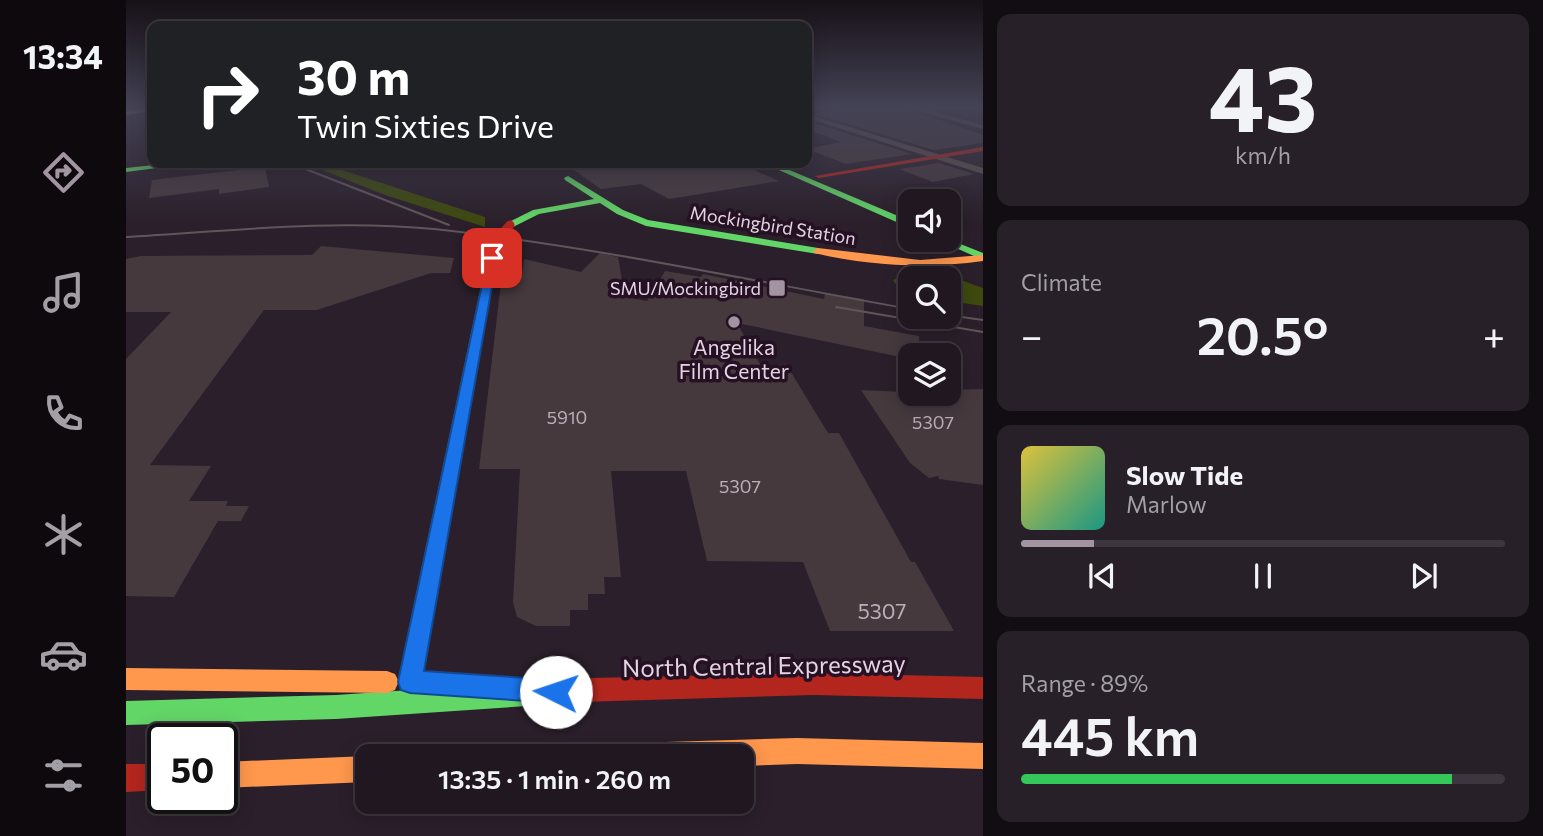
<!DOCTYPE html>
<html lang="en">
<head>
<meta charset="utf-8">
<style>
	:root { --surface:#201720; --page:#282029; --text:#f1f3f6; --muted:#a29fa5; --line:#3d363e; --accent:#a295a1 }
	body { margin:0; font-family:Commissioner,sans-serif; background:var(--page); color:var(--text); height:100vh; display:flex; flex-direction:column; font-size:26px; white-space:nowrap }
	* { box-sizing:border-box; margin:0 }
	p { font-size:23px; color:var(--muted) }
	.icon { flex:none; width:38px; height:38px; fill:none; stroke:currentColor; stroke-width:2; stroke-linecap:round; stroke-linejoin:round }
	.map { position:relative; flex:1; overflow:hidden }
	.details { display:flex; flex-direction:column; gap:14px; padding:14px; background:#120d12; width:560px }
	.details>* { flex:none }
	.hud { position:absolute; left:21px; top:21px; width:665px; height:147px; border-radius:14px; box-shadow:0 4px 18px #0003,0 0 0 2px var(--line); background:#202124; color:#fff; overflow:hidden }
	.controls { position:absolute; left:772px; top:189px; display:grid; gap:14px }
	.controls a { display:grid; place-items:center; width:63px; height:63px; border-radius:14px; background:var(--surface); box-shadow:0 4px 18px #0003,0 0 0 2px var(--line); font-size:35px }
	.speed { position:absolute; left:21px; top:723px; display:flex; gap:14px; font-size:35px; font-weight:700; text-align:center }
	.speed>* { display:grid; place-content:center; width:91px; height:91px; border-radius:50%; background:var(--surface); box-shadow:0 4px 18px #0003,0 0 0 2px var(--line); line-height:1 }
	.speed .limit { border:4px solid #111; border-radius:10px; background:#fff; color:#111 }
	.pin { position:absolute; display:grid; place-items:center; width:60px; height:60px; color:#fff; margin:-30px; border-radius:14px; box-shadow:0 4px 10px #0006 }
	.me { position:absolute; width:77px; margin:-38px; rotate:274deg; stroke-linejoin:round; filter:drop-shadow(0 0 5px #0008) }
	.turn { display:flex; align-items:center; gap:24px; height:147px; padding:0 35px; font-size:32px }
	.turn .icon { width:91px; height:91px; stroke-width:2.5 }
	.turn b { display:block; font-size:49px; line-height:60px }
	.big { font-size:52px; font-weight:600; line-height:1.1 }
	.details .widget { flex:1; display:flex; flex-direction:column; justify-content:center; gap:10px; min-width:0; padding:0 24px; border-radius:14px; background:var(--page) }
	.details .dial { align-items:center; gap:0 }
	.dial b { font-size:91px; line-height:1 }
	.song { display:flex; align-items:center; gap:21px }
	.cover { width:84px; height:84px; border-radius:10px; background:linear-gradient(135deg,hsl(50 70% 55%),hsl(170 70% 35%)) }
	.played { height:7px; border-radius:4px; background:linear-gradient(90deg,var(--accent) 15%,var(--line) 15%) }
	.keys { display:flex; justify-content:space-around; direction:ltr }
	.heat { display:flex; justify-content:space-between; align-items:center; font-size:38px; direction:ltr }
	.charge { height:10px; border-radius:5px; background:linear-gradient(90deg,#34c759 89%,var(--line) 0) }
	.trip { position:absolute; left:229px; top:744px; width:399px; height:70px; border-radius:14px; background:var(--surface); box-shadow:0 4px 18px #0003,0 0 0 2px var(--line); font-weight:600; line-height:70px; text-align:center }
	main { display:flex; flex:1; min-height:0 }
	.dock { display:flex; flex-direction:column; width:126px; justify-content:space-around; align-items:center; background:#0d090d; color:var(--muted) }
	.dock .icon { width:49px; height:49px }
	.dock .active { color:var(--accent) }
	.dock b { font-size:32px; color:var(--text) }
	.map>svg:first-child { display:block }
	.green { fill:#3d490f }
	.building { fill:#45393e }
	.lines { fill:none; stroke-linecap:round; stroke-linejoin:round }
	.street { fill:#5b4f4c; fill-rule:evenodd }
	.fast { fill:#63d668; fill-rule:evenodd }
	.slow { fill:#ff974d; fill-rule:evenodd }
	.jam { fill:#b3261e; fill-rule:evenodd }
	.tram { stroke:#605659; stroke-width:2 }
	.jam-bridge-far1 { stroke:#b3261e; stroke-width:9 }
	.jam-bridge { stroke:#b3261e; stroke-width:11 }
	.route { fill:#1a73e8; stroke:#114b97; stroke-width:2 }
	.poi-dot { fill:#a295a1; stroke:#251024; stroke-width:2.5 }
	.labels { text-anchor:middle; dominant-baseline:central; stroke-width:7; stroke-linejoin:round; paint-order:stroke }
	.far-street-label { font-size:18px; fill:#e3d4e1; stroke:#251024 }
	.far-poi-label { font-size:18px; fill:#e3d4e1; stroke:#251024; text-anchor:end }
	.number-label { font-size:18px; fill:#bcadb8 }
	.poi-label { font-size:21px; fill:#e3d4e1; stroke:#251024 }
	.near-number-label { font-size:21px; fill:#bcadb8 }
	.near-street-label { font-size:24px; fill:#e3d4e1; stroke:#251024 }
</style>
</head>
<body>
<main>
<nav class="dock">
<b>13:34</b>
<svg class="icon active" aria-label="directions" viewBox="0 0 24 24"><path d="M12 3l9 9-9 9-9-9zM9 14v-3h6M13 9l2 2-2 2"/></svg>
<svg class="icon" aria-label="music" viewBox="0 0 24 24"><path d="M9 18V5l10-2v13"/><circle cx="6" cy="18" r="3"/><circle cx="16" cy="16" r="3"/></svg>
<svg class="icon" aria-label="phone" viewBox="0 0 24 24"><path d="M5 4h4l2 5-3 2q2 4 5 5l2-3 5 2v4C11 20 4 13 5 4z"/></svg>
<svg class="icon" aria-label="climate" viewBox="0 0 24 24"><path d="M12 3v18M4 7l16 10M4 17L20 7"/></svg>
<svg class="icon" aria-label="car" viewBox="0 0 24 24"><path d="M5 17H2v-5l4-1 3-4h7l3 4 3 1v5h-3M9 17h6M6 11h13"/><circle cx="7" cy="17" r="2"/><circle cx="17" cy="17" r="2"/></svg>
<svg class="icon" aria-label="filters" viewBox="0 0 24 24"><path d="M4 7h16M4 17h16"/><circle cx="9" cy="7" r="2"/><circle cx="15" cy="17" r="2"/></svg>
</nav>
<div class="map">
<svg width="857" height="836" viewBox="0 0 857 836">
	<rect width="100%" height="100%" fill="#2a1f2a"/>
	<g class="green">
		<path d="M179,163H195L359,217V227L259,195Z"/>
		<path d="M779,275L826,277L857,288V306L823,301L822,278H784V291L771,286L767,280Z"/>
	</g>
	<g class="building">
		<path d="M737,106H772L857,135V143L808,150L685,113Z"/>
		<path d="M681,121L786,154L720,164L681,149L715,142L681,129Z"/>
		<path d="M438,163H541L542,169L578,163H612L653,181L543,199L515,184L475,189Z"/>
		<path d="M813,163L848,174L807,182L773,169Z"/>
		<path d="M139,167L143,187L93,194V189L23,198L26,180Z"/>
		<path d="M195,246L328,258L324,273H305L191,310H138L24,465L85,466L63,501H102L100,506H123L115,521H92L48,597L0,596V359L45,312H0V259L15,256L186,255Z"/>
		<path d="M474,253L492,257L499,297L521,301L539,271L575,277L577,274L698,299L699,293L738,299V326L793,336L794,355H784V359L611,323L645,384L650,365L660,364L702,433H713L785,562H789L828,631H704L677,562L581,561L560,471H485L495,577H478L479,594H462V610H444V626H410L391,617L387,602L394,469H353L375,283H378L379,274H396L398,259L455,272Z"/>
		<path d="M857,389V485L813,479L812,476L803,478L784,463L735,390L822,394V390Z"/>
	</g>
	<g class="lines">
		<g class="street">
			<path d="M774,106H787L857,125V129Z"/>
			<path d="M681,114L857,168V174L681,118Z"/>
		</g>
		<g class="fast">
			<path d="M46,163H70L0,172V168Z"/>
			<path d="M637,163H647L784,221V228Z"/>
			<path d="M442,176L497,210L522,220L692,248L697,251L692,254L520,226L491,214L474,203L413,214L387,227H381V223L407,210L468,199L439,180L438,178Z"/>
			<path d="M822,239L857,253V260L812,240Z"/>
			<path d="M430,680L439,684L442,692L439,700L430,704L210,719L0,725V701L210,695Z"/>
		</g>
		<g class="slow">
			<path d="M26,107V111L0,115V111Z"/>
			<path d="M692,248L794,260L857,255V261C801,269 744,266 688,253L687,251Z"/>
			<path d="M366,255L371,258L296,682L292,690L284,693L276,690L272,683L269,690L261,693L0,690V668L261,671L269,674L272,680L361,258Z"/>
			<path d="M671,738L857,743V769L671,764L616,766V756H494L498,747L507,743Z"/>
			<path d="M242,756V782L96,788V762Z"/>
		</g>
		<g class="jam">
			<path d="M857,147V151L693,178L689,176Z"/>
			<path d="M687,673L857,677V699L687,695L421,703L412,699L409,691L412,683L421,679Z"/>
			<path d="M0,764H37V790L0,792Z"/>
		</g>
		<g class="tram">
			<path d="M164,163L323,225"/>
			<path d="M0,237C102,231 206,219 308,229C467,246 626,281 784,309"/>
			<path d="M710,307L857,332"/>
			<path d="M822,315L857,320"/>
		</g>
		<path class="jam-bridge-far1" d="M371,239L384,225"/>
		<path class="jam-bridge" d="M366,258L372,237"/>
	</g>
	<linearGradient id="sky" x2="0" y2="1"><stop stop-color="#171117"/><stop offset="0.48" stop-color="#444255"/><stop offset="1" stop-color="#444255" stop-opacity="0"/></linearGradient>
	<rect width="857" height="223" fill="url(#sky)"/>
	<path class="route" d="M362,256L371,258L298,671L430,680L439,684L443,692L439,700L430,703L284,693L275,690L272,682Z"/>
	<g class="poi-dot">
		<rect x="642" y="279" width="18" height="18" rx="3.5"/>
		<circle cx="608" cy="322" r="7"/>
	</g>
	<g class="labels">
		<g class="far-street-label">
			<text transform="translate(647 225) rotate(9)">Mockingbird Station</text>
		</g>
		<g class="far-poi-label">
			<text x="635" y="288">SMU/Mockingbird</text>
		</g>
		<g class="number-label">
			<text x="441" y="417">5910</text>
			<text x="807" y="422">5307</text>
			<text x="614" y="486">5307</text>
		</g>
		<g class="poi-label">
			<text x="608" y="346">Angelika<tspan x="608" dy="24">Film Center</tspan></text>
		</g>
		<g class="near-number-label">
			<text x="756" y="610">5307</text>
		</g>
		<g class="near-street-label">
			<text transform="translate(638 665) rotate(-1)">North Central Expressway</text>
		</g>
	</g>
</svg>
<div class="controls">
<a><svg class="icon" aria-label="sound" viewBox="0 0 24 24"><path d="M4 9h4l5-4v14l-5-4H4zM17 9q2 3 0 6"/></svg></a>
<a><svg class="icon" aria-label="search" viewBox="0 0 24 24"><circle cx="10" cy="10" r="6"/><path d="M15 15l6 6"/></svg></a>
<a><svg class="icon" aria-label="layers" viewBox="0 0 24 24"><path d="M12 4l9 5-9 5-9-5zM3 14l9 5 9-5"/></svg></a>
</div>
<div class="speed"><div class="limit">50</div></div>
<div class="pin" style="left:366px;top:258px;background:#d93025"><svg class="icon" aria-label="arrive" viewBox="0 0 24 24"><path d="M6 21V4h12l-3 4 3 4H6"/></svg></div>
<svg class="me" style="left:430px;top:692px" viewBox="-20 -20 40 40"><circle r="19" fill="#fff"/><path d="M0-13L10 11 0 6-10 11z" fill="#1a73e8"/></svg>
<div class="trip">13:35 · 1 min · 260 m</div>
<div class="hud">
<div class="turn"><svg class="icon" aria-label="right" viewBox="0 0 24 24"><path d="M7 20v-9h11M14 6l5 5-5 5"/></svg><div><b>30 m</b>Twin Sixties Drive</div></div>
</div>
</div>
<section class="details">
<div class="widget dial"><b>43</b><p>km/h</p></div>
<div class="widget"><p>Climate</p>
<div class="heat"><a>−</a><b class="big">20.5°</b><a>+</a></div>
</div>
<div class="widget">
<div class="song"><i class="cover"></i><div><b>Slow Tide</b><p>Marlow</p></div></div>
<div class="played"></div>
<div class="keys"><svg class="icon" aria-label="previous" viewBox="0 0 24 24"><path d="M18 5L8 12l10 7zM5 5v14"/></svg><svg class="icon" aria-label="pause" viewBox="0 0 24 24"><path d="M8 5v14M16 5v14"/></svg><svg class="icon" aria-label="next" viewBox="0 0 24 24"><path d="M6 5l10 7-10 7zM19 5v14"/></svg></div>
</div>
<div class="widget"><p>Range · 89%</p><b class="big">445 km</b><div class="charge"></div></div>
</section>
</main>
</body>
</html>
